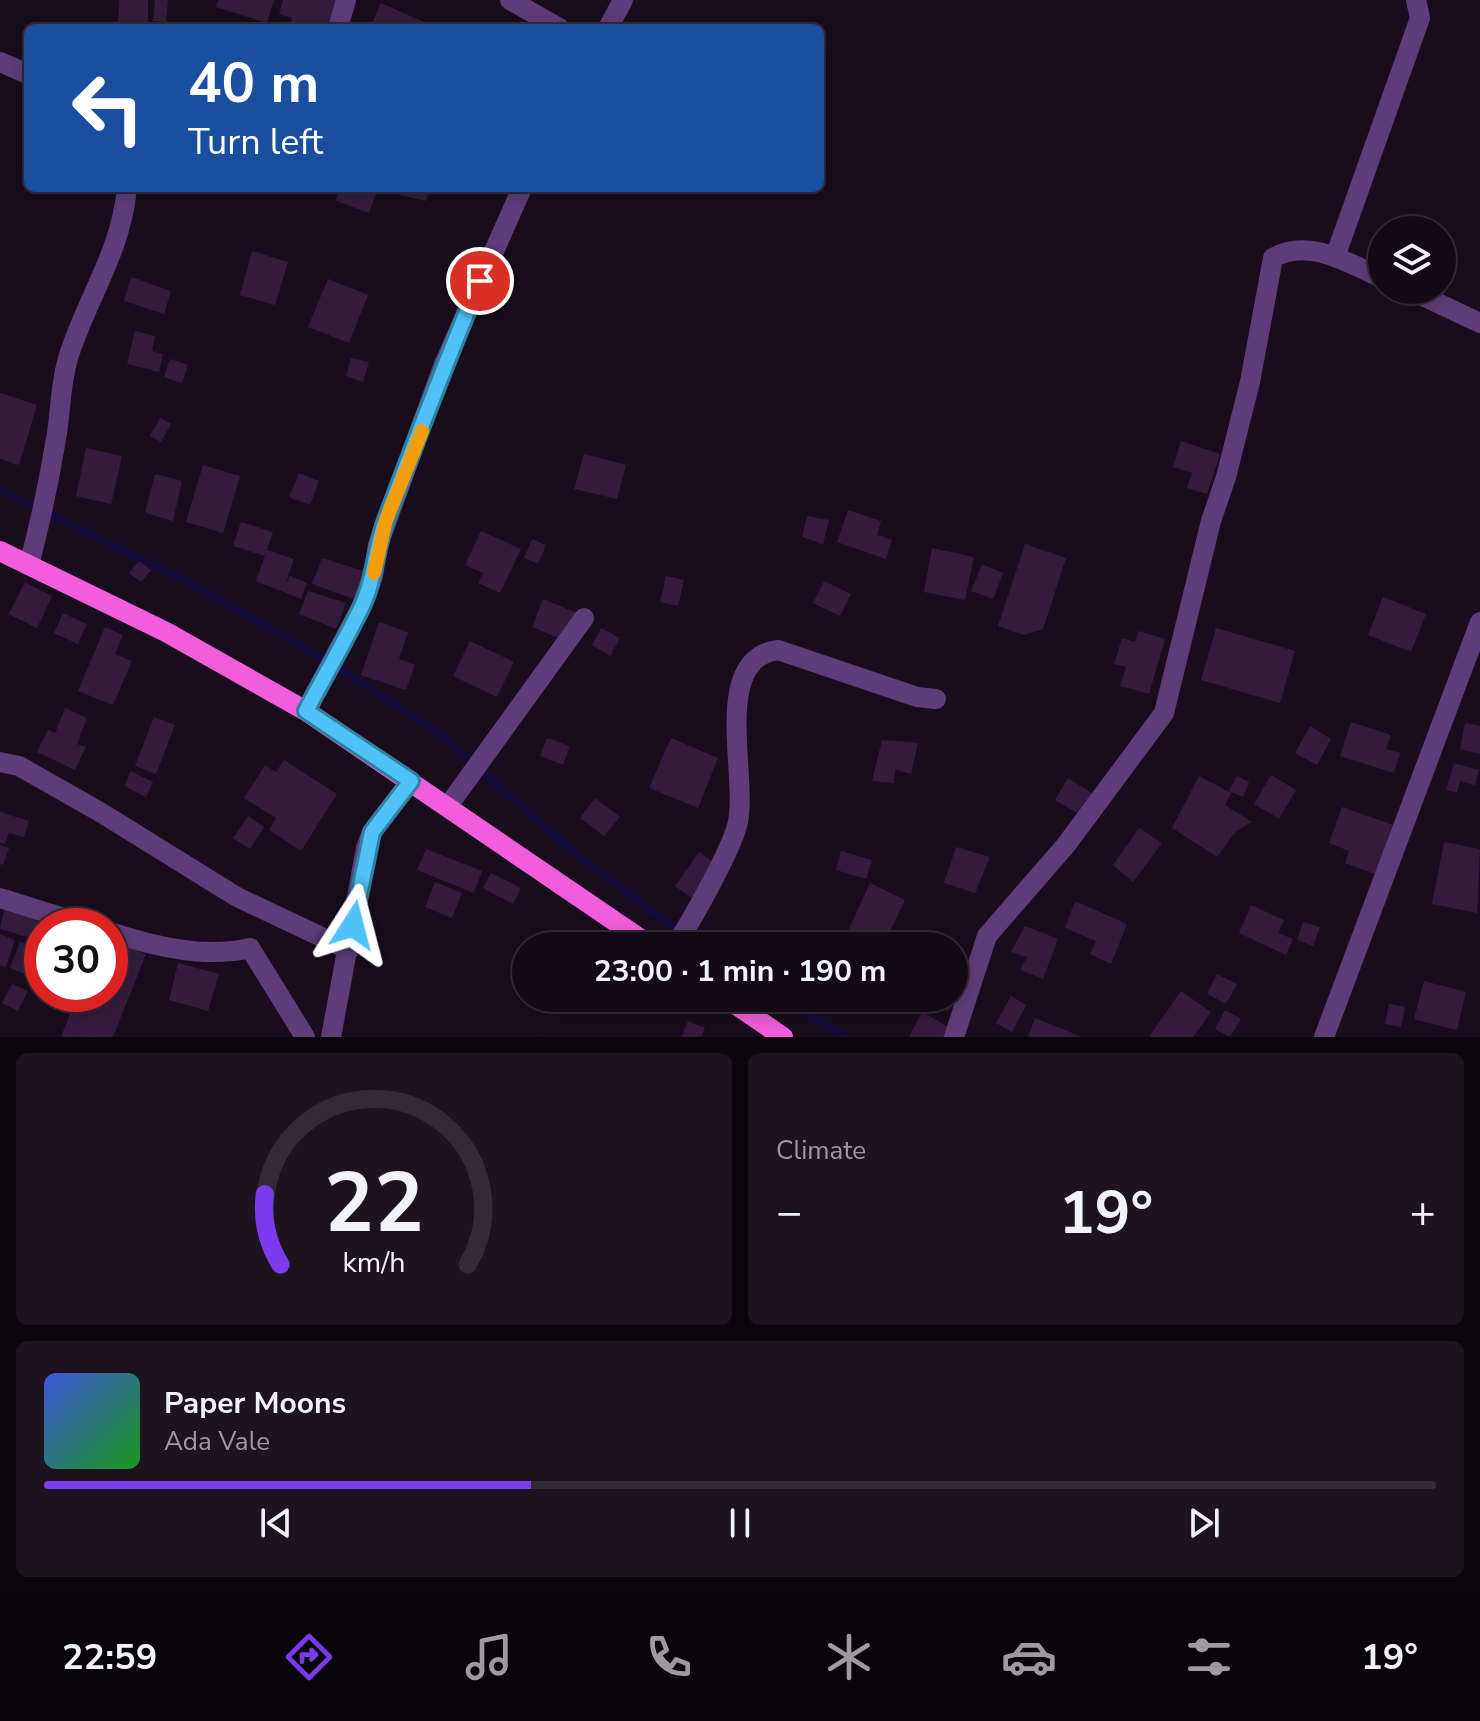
<!DOCTYPE html>
<html lang="en">
<head>
<meta charset="utf-8">
<style>
	:root { --surface:#130a16; --page:#1c131f; --text:#f1f3f6; --muted:#9d9aa1; --line:#322b35; --accent:#7c3aed }
	body { margin:0; font-family:"Nunito Sans",sans-serif; background:var(--page); color:var(--text); height:100vh; display:flex; flex-direction:column; font-size:30px; white-space:nowrap }
	* { box-sizing:border-box; margin:0 }
	p { font-size:26px; color:var(--muted) }
	.icon { flex:none; width:44px; height:44px; fill:none; stroke:currentColor; stroke-width:2; stroke-linecap:round; stroke-linejoin:round }
	.map { position:relative; height:1037px; overflow:hidden }
	.side { display:flex; flex-direction:column; gap:16px; padding:16px; background:#0a060c; flex:1 }
	.side>* { flex:none }
	.guide { position:absolute; left:24px; top:24px; width:800px; height:168px; border-radius:12px; box-shadow:0 4px 20px #0003,0 0 0 2px var(--line); background:#1a4fa0; color:#fff; overflow:hidden }
	.controls { position:absolute; left:1368px; top:216px; display:grid; gap:16px }
	.controls a { display:grid; place-items:center; width:88px; height:88px; border-radius:50%; background:var(--surface); box-shadow:0 4px 20px #0003,0 0 0 2px var(--line); font-size:40px }
	.speed { position:absolute; left:24px; top:908px; display:flex; gap:16px; font-size:40px; font-weight:700; text-align:center }
	.speed>* { display:grid; place-content:center; width:104px; height:104px; border-radius:50%; background:var(--surface); box-shadow:0 4px 20px #0003,0 0 0 2px var(--line); line-height:1 }
	.speed .limit { border:12px solid #d22; background:#fff; color:#111 }
	.pin { position:absolute; display:grid; place-items:center; width:68px; height:68px; color:#fff; margin:-34px; border:4px solid #fff; border-radius:50%; box-shadow:0 2px 8px #0007 }
	.me { position:absolute; width:88px; margin:-44px; rotate:9deg; stroke-linejoin:round; filter:drop-shadow(0 0 6px #0008) }
	.turn { display:flex; align-items:center; gap:28px; height:168px; padding:0 32px; font-size:36px }
	.turn .icon { width:104px; height:104px; stroke-width:2.5 }
	.turn b { display:block; font-size:56px; line-height:68px }
	.big { font-size:60px; font-weight:700; line-height:1.1 }
	.side .widget { flex:1; display:flex; flex-direction:column; justify-content:center; gap:12px; min-width:0; padding:0 28px; border-radius:12px; background:var(--page) }
	.side .dial { align-items:center; gap:0 }
	.dial svg { height:208px; overflow:visible; fill:none; stroke:var(--line); stroke-width:7; stroke-linecap:round; text-anchor:middle }
	.dial text { fill:var(--text); stroke:none }
	.song { display:flex; align-items:center; gap:24px }
	.cover { width:96px; height:96px; border-radius:12px; background:linear-gradient(135deg,hsl(230 70% 55%),hsl(120 70% 35%)) }
	.played { height:8px; border-radius:4px; background:linear-gradient(90deg,var(--accent) 35%,var(--line) 35%) }
	.keys { display:flex; justify-content:space-around; direction:ltr }
	.heat { display:flex; justify-content:space-between; align-items:center; font-size:44px; direction:ltr }
	.side .tiles { flex:1; display:grid; gap:16px; grid-template-columns:1fr 1fr }
	.widget:last-child { grid-column:span 2 }
	.trip { position:absolute; left:512px; top:932px; width:456px; height:80px; border-radius:40px; background:var(--surface); box-shadow:0 4px 20px #0003,0 0 0 2px var(--line); font-weight:700; line-height:80px; text-align:center }
	.menu { display:flex; height:128px; justify-content:space-around; align-items:center; background:#080409; color:var(--muted) }
	.menu .icon { width:56px; height:56px }
	.menu .selected { color:var(--accent) }
	.menu b { font-size:36px; color:var(--text) }
	.map>svg:first-child { display:block }
	.lines { fill:none; stroke-linecap:round; stroke-linejoin:round }
	.stream { stroke:#140c38; stroke-width:8 }
	.building { fill:#341b3d }
	.minor { stroke:#5f3c79; stroke-width:20 }
	.major { stroke:#f25ddb; stroke-width:20 }
	.route-casing { stroke:#337fa1; stroke-width:20 }
	.route { stroke:#4fc3f7; stroke-width:14 }
	.slow { stroke:#f59e0b; stroke-width:14 }
</style>
</head>
<body>
<div class="map">
<svg width="1480" height="1037" viewBox="0 0 1480 1037">
	<rect width="100%" height="100%" fill="#190d1d"/>
	<g class="lines">
		<g class="stream">
			<path d="M0,490L192,584L334,665L442,736L578,856L699,946"/>
			<path d="M782,998L845,1037"/>
		</g>
	</g>
	<g class="building">
		<path d="M119,0H148V28H118Z"/>
		<path d="M155,0H168L166,22L153,21Z"/>
		<path d="M219,0H274L267,23L216,7Z"/>
		<path d="M283,0H341L331,28H289L292,18L279,14Z"/>
		<path d="M381,3L426,23L423,28H370Z"/>
		<path d="M340,188H378L369,213L336,201Z"/>
		<path d="M402,188H429L426,201L400,195Z"/>
		<path d="M252,251L288,262L275,305L240,295Z"/>
		<path d="M131,277L171,291L164,314L124,301Z"/>
		<path d="M328,279L368,295L349,343L308,327Z"/>
		<path d="M135,331L155,336L152,351L163,354L159,372L127,364Z"/>
		<path d="M351,358L369,362L363,382L346,376Z"/>
		<path d="M170,359L188,365L182,383L164,377Z"/>
		<path d="M0,393L37,405L19,465L0,459Z"/>
		<path d="M160,418L171,424L161,442L150,436Z"/>
		<path d="M1181,441L1220,454L1207,494L1187,488L1192,473L1173,467Z"/>
		<path d="M86,448L122,456L111,504L76,496Z"/>
		<path d="M584,454L626,465L617,499L574,489Z"/>
		<path d="M203,465L240,476L223,533L186,522Z"/>
		<path d="M299,473L319,481L310,505L289,497Z"/>
		<path d="M155,474L182,481L173,521L145,513Z"/>
		<path d="M848,510L881,521L877,535L892,540L886,559L837,542Z"/>
		<path d="M807,516L829,520L823,544L802,537Z"/>
		<path d="M241,522L273,532L267,550L294,559L285,585L290,576L307,583L301,599L256,581L265,556L233,546Z"/>
		<path d="M481,531L521,549L500,593L478,583L483,573L465,565Z"/>
		<path d="M532,539L546,545L538,564L524,558Z"/>
		<path d="M1025,544L1066,558L1043,629L1024,635L998,626Z"/>
		<path d="M932,548L974,557L965,600L924,592Z"/>
		<path d="M322,558L373,574L362,602L312,584Z"/>
		<path d="M139,561L151,570L141,582L129,573Z"/>
		<path d="M982,564L1003,573L993,599L971,591Z"/>
		<path d="M666,576L684,580L678,606L660,602Z"/>
		<path d="M824,581L851,594L840,616L813,603Z"/>
		<path d="M25,582L52,596L37,628L9,614Z"/>
		<path d="M308,591L346,603L336,629L299,614Z"/>
		<path d="M1383,597L1426,614L1411,652L1368,635Z"/>
		<path d="M543,599L577,613L566,641L532,627Z"/>
		<path d="M63,613L87,624L78,644L54,633Z"/>
		<path d="M379,622L408,632L399,659L415,665L406,690L361,675Z"/>
		<path d="M105,627L123,635L115,654L132,661L113,705L78,691Z"/>
		<path d="M601,628L620,638L610,656L592,645Z"/>
		<path d="M1216,628L1295,651L1280,703L1201,680Z"/>
		<path d="M1138,631L1165,639L1149,694L1120,686L1126,667L1114,664L1122,638L1135,642Z"/>
		<path d="M470,641L514,662L497,697L453,676Z"/>
		<path d="M65,708L87,718L77,744L86,747L75,770L37,752L48,730L55,733Z"/>
		<path d="M154,717L175,725L156,774L135,766Z"/>
		<path d="M1351,722L1391,735L1386,749L1400,753L1394,773L1340,756Z"/>
		<path d="M1465,723L1480,726V754L1460,749Z"/>
		<path d="M1310,726L1331,739L1317,765L1295,753Z"/>
		<path d="M547,738L570,746L563,765L540,756Z"/>
		<path d="M671,738L718,758L698,808L649,788Z"/>
		<path d="M882,740L918,743L911,774L895,769L894,783L872,781Z"/>
		<path d="M284,760L337,794L301,851L269,830L276,818L244,798L265,765L276,772Z"/>
		<path d="M1454,763L1479,770L1475,785L1460,781L1457,793L1446,790Z"/>
		<path d="M131,771L153,782L146,797L124,786Z"/>
		<path d="M1271,775L1296,790L1279,819L1254,804Z"/>
		<path d="M1199,776L1231,793L1225,805L1252,822L1236,831L1217,857L1172,828Z"/>
		<path d="M1237,776L1249,782L1243,797L1229,791Z"/>
		<path d="M1068,778L1095,795L1082,816L1055,800Z"/>
		<path d="M595,798L620,817L604,836L580,818Z"/>
		<path d="M1342,807L1393,825L1375,874L1345,863L1349,851L1329,843Z"/>
		<path d="M0,812L29,821L24,837L9,833L5,844L0,843Z"/>
		<path d="M248,816L264,827L250,849L233,838Z"/>
		<path d="M1139,828L1162,843L1133,882L1113,865Z"/>
		<path d="M1444,842L1480,849L1477,913L1432,904Z"/>
		<path d="M0,845L9,848L3,865L0,864Z"/>
		<path d="M956,847L990,857L975,893L944,883Z"/>
		<path d="M426,849L482,871L474,893L417,870Z"/>
		<path d="M841,851L872,860L866,879L836,870Z"/>
		<path d="M699,852L717,865L693,899L675,886Z"/>
		<path d="M491,873L521,888L513,904L483,888Z"/>
		<path d="M435,882L462,893L452,918L425,907Z"/>
		<path d="M870,883L905,900L883,946H841Z"/>
		<path d="M1075,901L1127,924L1111,964L1090,954L1096,941L1065,928Z"/>
		<path d="M1251,905L1284,920L1278,933L1293,939L1286,955L1239,933Z"/>
		<path d="M5,906L41,916L35,939L0,929Z"/>
		<path d="M1303,922L1320,927L1313,946L1297,940Z"/>
		<path d="M1025,926L1058,939L1043,979L1020,970L1027,957L1011,952Z"/>
		<path d="M0,934L15,940L6,967L0,965Z"/>
		<path d="M110,940L146,954L113,1037H61L78,994H110Z"/>
		<path d="M20,942L42,951V981L10,968Z"/>
		<path d="M954,955L973,965L948,1011L930,1001L954,998Z"/>
		<path d="M178,963L219,974L208,1011L169,1000Z"/>
		<path d="M1217,974L1237,984L1226,1004L1207,994Z"/>
		<path d="M1424,981L1466,992L1457,1030L1414,1019Z"/>
		<path d="M12,984L28,991L18,1011L2,1003Z"/>
		<path d="M1181,991L1211,1012L1193,1037H1149Z"/>
		<path d="M1011,996L1026,1005L1012,1032L996,1023Z"/>
		<path d="M1389,1004L1405,1007L1401,1027L1385,1024Z"/>
		<path d="M1225,1010L1241,1019L1230,1037L1215,1029Z"/>
		<path d="M922,1012L954,1030L950,1037H909Z"/>
		<path d="M1035,1018L1082,1037H1028Z"/>
		<path d="M688,1021L705,1028L701,1037H681Z"/>
	</g>
	<g class="lines">
		<g class="minor">
			<path d="M510,0L559,28"/>
			<path d="M338,28L346,0"/>
			<path d="M608,28L623,0"/>
			<path d="M0,62L28,74"/>
			<path d="M1335,257L1420,18L1416,0"/>
			<path d="M1410,290L1480,323"/>
			<path d="M29,565C40,524 49,481 56,439C61,411 60,383 69,355C88,296 121,252 127,188"/>
			<path d="M306,711L361,608L373,576L378,545L444,364L522,188"/>
			<path d="M0,762L19,766L100,812L237,897L349,950"/>
			<path d="M448,806L584,618"/>
			<path d="M0,898L90,926"/>
			<path d="M110,932C153,946 205,959 250,948L305,1037"/>
			<path d="M675,946C692,920 729,854 737,826C750,781 709,659 778,650L917,697L936,699"/>
			<path d="M331,1037L366,848L372,832L411,781"/>
			<path d="M954,1037L987,936L1066,845L1164,713L1211,521L1226,477L1250,382L1273,258C1308,237 1348,263 1382,278"/>
			<path d="M1324,1037L1480,622"/>
		</g>
		<g class="major">
			<path d="M0,551L166,632L306,711L651,946"/>
			<path d="M726,998L783,1037"/>
		</g>
	</g>
	<g class="lines">
		<g class="route-casing">
			<path id="route" d="M353,925L372,832L411,781L306,711C324,677 344,643 361,608C375,580 375,549 386,520C416,440 446,360 480,281"/>
		</g>
		<use href="#route" class="route"/>
		<path class="slow" d="M374,573L386,520L422,431"/>
	</g>
</svg>
<div class="controls">
<a><svg class="icon" aria-label="layers" viewBox="0 0 24 24"><path d="M12 4l9 5-9 5-9-5zM3 14l9 5 9-5"/></svg></a>
</div>
<div class="speed"><div class="limit">30</div></div>
<div class="pin" style="left:480px;top:281px;background:#d93025"><svg class="icon" aria-label="arrive" viewBox="0 0 24 24"><path d="M6 21V4h12l-3 4 3 4H6"/></svg></div>
<svg class="me" style="left:353px;top:925px" viewBox="-20 -20 40 40"><path d="M0-17L14 15 0 8-14 15z" fill="#4fc3f7" stroke="#fff" stroke-width="4"/></svg>
<div class="trip">23:00 · 1 min · 190 m</div>
<div class="guide">
<div class="turn"><svg class="icon" aria-label="left" viewBox="0 0 24 24"><path d="M17 20v-9H6M10 6l-5 5 5 5"/></svg><div><b>40 m</b>Turn left</div></div>
</div>
</div>
<section class="side">
<div class="tiles">
<div class="widget dial"><svg viewBox="0 0 100 80">
<path d="M14 69A42 42 0 1 1 86 69"/>
<path d="M14 69A42 42 0 0 1 8 42" stroke="#7c3aed"/>
<text x="50" y="56" font-size="32" font-weight="700">22</text>
<text x="50" y="72" font-size="11">km/h</text>
</svg></div>
<div class="widget"><p>Climate</p>
<div class="heat"><a>−</a><b class="big">19°</b><a>+</a></div>
</div>
<div class="widget">
<div class="song"><i class="cover"></i><div><b>Paper Moons</b><p>Ada Vale</p></div></div>
<div class="played"></div>
<div class="keys"><svg class="icon" aria-label="previous" viewBox="0 0 24 24"><path d="M18 5L8 12l10 7zM5 5v14"/></svg><svg class="icon" aria-label="pause" viewBox="0 0 24 24"><path d="M8 5v14M16 5v14"/></svg><svg class="icon" aria-label="next" viewBox="0 0 24 24"><path d="M6 5l10 7-10 7zM19 5v14"/></svg></div>
</div>
</div>
</section>
<nav class="menu">
<b>22:59</b>
<svg class="icon selected" aria-label="directions" viewBox="0 0 24 24"><path d="M12 3l9 9-9 9-9-9zM9 14v-3h6M13 9l2 2-2 2"/></svg>
<svg class="icon" aria-label="music" viewBox="0 0 24 24"><path d="M9 18V5l10-2v13"/><circle cx="6" cy="18" r="3"/><circle cx="16" cy="16" r="3"/></svg>
<svg class="icon" aria-label="phone" viewBox="0 0 24 24"><path d="M5 4h4l2 5-3 2q2 4 5 5l2-3 5 2v4C11 20 4 13 5 4z"/></svg>
<svg class="icon" aria-label="climate" viewBox="0 0 24 24"><path d="M12 3v18M4 7l16 10M4 17L20 7"/></svg>
<svg class="icon" aria-label="car" viewBox="0 0 24 24"><path d="M5 17H2v-5l4-1 3-4h7l3 4 3 1v5h-3M9 17h6M6 11h13"/><circle cx="7" cy="17" r="2"/><circle cx="17" cy="17" r="2"/></svg>
<svg class="icon" aria-label="filters" viewBox="0 0 24 24"><path d="M4 7h16M4 17h16"/><circle cx="9" cy="7" r="2"/><circle cx="15" cy="17" r="2"/></svg>
<b>19°</b>
</nav>
</body>
</html>
